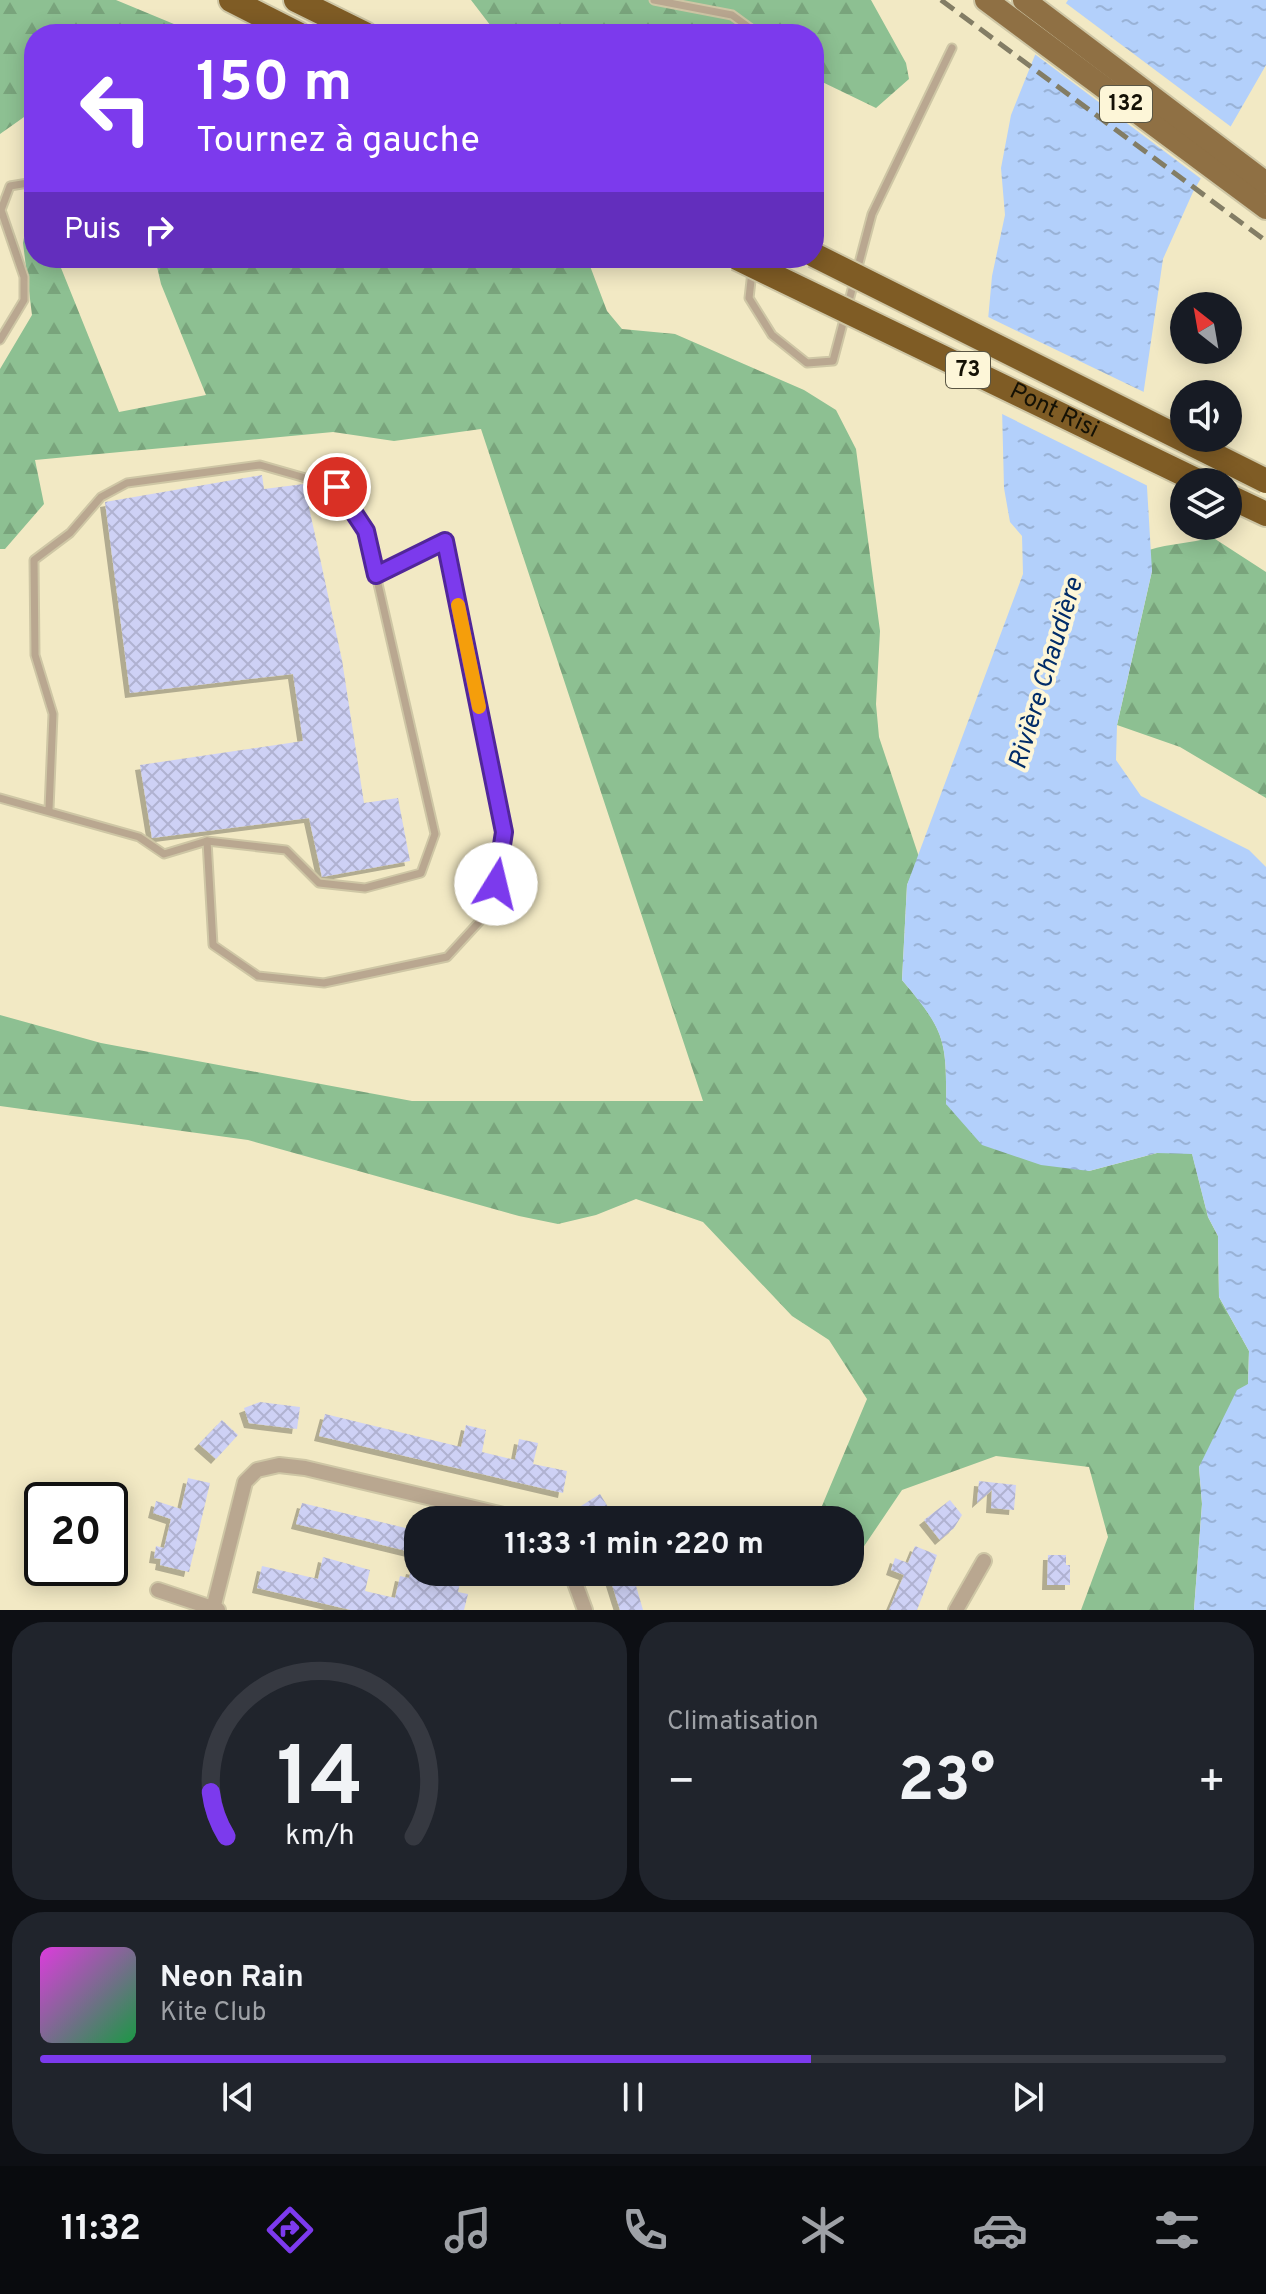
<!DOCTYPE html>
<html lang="fr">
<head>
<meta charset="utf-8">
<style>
	:root { --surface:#171b24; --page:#20242c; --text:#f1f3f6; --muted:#9ea1a6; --line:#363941; --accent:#7c3aed }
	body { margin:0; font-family:Overpass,sans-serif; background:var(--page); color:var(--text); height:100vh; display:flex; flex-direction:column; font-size:30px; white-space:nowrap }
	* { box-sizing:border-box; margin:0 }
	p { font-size:26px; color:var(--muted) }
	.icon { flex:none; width:44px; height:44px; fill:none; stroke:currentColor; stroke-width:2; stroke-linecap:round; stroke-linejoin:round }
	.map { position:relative; height:1610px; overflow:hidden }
	.details { display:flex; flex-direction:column; gap:12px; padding:12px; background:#0d0f14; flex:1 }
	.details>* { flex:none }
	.banner { position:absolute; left:24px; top:24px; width:800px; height:244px; border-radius:32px; box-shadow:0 4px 20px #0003; background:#7c3aed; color:#fff; overflow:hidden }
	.needle { width:52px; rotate:329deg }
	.controls { position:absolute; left:1170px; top:292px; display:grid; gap:16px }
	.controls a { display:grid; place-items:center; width:72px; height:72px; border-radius:50%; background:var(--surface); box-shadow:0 4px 20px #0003; font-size:40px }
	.speed { position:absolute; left:24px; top:1482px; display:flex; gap:16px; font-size:40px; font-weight:700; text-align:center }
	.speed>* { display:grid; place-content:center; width:104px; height:104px; border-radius:50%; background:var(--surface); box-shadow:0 4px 20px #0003; line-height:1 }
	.speed .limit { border:4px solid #111; border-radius:12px; background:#fff; color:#111 }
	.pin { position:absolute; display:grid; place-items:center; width:68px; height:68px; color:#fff; margin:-34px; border:4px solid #fff; border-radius:50%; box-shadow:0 2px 8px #0007 }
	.me { position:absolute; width:88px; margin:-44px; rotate:9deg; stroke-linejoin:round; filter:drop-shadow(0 0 6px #0008) }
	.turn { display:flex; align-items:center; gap:28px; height:168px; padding:0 40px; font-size:36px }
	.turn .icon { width:104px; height:104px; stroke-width:2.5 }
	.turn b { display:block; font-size:56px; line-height:68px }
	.then { display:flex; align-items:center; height:76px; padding:0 40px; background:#0003; gap:16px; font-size:30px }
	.big { font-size:60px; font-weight:700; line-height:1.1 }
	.details .card { flex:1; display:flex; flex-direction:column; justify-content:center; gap:12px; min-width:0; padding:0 28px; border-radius:32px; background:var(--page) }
	.details .dial { align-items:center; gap:0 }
	.dial svg { height:208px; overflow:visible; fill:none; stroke:var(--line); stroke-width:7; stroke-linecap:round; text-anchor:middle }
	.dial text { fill:var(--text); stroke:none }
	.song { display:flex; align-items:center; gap:24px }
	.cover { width:96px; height:96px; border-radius:12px; background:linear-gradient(135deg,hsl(300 70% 55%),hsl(140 70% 35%)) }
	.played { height:8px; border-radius:4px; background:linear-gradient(90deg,var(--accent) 65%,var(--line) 65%) }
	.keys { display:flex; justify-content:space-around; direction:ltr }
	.heat { display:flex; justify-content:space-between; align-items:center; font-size:44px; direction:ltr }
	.details .tiles { flex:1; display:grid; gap:12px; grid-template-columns:1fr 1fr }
	.card:last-child { grid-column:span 2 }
	.trip { position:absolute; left:404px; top:1506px; width:460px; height:80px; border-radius:32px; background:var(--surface); box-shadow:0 4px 20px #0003; font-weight:700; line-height:80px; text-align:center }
	.tabs { display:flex; height:128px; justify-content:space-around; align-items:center; background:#090b0e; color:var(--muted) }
	.tabs .icon { width:56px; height:56px }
	.tabs .active { color:var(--accent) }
	.tabs b { font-size:36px; color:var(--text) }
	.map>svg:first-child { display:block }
	.forest { fill:url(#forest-firs) }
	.water { fill:url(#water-ripples) }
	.pier { fill:#f2e9c4 }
	.building { fill:url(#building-cross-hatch); filter:url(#shadow) }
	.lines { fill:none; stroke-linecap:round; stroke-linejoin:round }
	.lane-casing { stroke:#cec6a5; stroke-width:11 }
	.street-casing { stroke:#cec6a5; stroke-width:18 }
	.primary-casing { stroke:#cec6a5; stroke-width:26 }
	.highway-casing { stroke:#cec6a5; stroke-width:28 }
	.lane { stroke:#b9a790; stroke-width:7 }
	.street { stroke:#b9a790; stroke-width:14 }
	.primary { stroke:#8f7044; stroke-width:22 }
	.highway { stroke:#7f5c25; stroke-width:24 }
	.rail { stroke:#837d65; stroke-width:5; stroke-dasharray:16 8; stroke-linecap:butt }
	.highway-bridge-casing { stroke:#cec6a5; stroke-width:28; stroke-linecap:butt }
	.highway-bridge { stroke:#7f5c25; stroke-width:24 }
	.route-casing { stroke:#51269a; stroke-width:20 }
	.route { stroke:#7c3aed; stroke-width:14 }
	.slow { stroke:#f59e0b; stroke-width:14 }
	.labels { text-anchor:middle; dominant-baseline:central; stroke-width:8; stroke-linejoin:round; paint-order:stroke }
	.shield { fill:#fdf6d8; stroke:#5a5644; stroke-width:2 }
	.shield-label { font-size:22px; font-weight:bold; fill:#141105 }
	.street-label { font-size:24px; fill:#141105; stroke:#fdf6d8 }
	.water-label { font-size:26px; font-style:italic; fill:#012c68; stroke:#fdf6d8 }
</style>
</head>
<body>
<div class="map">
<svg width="1266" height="1610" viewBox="0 0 1266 1610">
	<defs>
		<pattern id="forest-firs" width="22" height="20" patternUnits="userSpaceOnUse" patternTransform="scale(2)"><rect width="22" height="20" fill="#8dc092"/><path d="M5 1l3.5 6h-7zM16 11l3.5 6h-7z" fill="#79a47c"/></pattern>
		<pattern id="water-ripples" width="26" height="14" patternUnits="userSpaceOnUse" patternTransform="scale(2)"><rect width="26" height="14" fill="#b3d0fb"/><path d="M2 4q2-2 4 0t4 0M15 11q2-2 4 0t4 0" fill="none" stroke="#99b2d6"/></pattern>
		<pattern id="building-cross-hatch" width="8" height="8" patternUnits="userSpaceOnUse" patternTransform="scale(2)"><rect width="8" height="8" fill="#ced1f5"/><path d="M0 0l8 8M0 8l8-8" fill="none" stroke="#b0b2d1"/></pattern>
		<filter id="shadow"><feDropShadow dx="-5" dy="5" stdDeviation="0" flood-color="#0004"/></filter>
	</defs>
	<rect width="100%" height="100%" fill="#f2e9c4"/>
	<g class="forest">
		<path d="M0,0H116L198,34H34V110L0,134Z"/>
		<path d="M471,0H871L906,63L909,79L876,108L814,78V34H497Z"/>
		<path d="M32,196L34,258H57L119,412L206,395L161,284L155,258H587L607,311L622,329L675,334L804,390L836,410L856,449L880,631L876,704L879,737L919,857L907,885L902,980C944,1029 947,1039 946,1104L1089,1171L1157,1153H1192L1208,1217L1218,1236L1219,1297L1249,1351L1248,1384L1199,1467L1202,1504L1194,1610H1081L1108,1537L1089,1467L996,1456L902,1490L850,1567V1520H816L867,1399L829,1340L792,1316L703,1222L636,1199L596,1215L558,1224L519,1216L248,1140L0,1106V1015L101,1043L412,1101H703L481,429L394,441L333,432L35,460L44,504L5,549H0V369L32,315L23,243Z"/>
		<path d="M1212,537L1266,572V798L1180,747L1117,725L1152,571L1149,550C1170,543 1190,544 1212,537Z"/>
	</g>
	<path class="water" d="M1068,0H1266V65L1193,192L1163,259L1142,403L1152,571L1117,725L1116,760L1141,796L1249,850L1266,867V1610H1194L1202,1504L1199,1467L1237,1390L1248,1384L1249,1351L1219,1297L1218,1236L1208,1217L1192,1154L1157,1153L1089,1171L1041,1165L982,1145L946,1104C947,1039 944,1030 902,980L907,885L1023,574L1022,536L1010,522L1004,488L1002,408L987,331L992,276L1005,215L1001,168L1011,115L1039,45Z"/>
	<g class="pier">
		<path d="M1063,1L1234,129L1204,181L1032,52Z"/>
		<path d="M984,315L1148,394L1150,487L998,412L987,373Z"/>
	</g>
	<g class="building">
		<path d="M262,475L264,489L304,484L342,660L364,803L398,798L410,861L322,877L309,818L152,838L140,765L303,741L293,674L130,693L105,502Z"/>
		<path d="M260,1402L300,1407L297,1429L249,1423L244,1408Z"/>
		<path d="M325,1414L461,1447L466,1425L486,1430L482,1452L515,1460L519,1439L538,1443L533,1464L567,1471L563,1493L319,1436Z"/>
		<path d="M222,1420L238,1435L216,1459L199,1444Z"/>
		<path d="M188,1478L210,1483L189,1572L160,1565L161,1559L154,1558L156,1546L164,1548L171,1519L153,1513L156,1501L181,1509Z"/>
		<path d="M979,1481L1016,1485L1014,1510L991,1508L992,1490L977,1503Z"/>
		<path d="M600,1494L616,1520H590L581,1506Z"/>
		<path d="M950,1500L962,1515L954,1528L940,1540L924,1520Z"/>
		<path d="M302,1503L418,1531L415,1553L296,1524Z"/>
		<path d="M915,1546L937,1555L924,1592L917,1610H889L904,1575L891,1570L895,1558L908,1563Z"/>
		<path d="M1048,1555H1066V1565H1070V1585H1047Z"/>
		<path d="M323,1557L370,1570L365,1591L395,1598L400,1576L409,1578L411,1569L449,1577L450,1572H462L458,1592L468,1594L464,1610H351L257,1588L262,1566L318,1579Z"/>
		<path d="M608,1572H632L643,1610H620Z"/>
	</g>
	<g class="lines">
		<g class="lane-casing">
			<g id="lane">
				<path d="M654,0L732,15L758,34"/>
				<path d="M752,272L749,298L772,335L807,363L833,361L872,214L952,48"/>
				<path d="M0,340L24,300V277L1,210L10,186L34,182"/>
				<path d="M0,798L139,837L164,854L207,841L286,850L319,883L365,888L421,873L435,834L366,531L337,487L260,465L127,483L101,497L70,533L34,560L35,655L53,714L49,809"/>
				<path d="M207,841L213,945L258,976L324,983L447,957L491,909L504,832L445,541L376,575"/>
			</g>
		</g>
		<g class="street-casing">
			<g id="street">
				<path d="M571,1572L585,1610"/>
				<path d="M158,1590L218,1610"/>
				<path d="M213,1609L245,1482L257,1470L279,1465L305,1468L525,1520"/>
				<path d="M956,1610L984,1561"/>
			</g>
		</g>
		<g class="primary-casing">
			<g id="primary">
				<path d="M986,0L1266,208"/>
				<path d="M1024,0L1266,183"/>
			</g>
		</g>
		<g class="highway-casing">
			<g id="highway">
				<path d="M231,0L298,34"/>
				<path d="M296,0L365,34"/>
				<path d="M1228,496L1266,514"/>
			</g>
		</g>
		<use href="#lane" class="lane"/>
		<use href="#street" class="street"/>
		<use href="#primary" class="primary"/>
		<use href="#highway" class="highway"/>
		<path class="rail" d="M941,0L1266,241"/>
		<g class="highway-bridge-casing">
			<g id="highway-bridge">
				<path d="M814,255L1266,481"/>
				<path id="s1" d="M737,258L1200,482"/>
			</g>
		</g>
		<use href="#highway-bridge" class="highway-bridge"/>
	</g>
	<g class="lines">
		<g class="route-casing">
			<path id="route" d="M337,487L366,531L376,575L445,541L504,832L496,884"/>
		</g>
		<use href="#route" class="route"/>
		<path class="slow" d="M458,605L479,707"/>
	</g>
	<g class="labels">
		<g class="shield">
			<rect x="1100" y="86" width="52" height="36" rx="6"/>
			<rect x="946" y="352" width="44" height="36" rx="6"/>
		</g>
		<g class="shield-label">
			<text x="1126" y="104">132</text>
			<text x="968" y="370">73</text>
		</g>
		<g class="street-label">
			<text stroke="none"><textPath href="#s1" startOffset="352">Pont Risi</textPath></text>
		</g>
		<g class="water-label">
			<text transform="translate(1047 674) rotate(-73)">Rivière Chaudière</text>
		</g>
	</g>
</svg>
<div class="controls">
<a><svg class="needle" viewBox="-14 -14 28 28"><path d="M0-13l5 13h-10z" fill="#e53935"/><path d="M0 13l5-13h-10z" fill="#9ea1a6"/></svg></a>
<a><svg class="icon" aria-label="sound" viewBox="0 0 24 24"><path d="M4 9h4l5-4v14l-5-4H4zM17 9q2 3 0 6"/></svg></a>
<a><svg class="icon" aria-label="layers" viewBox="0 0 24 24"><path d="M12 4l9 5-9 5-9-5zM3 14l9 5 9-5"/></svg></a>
</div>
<div class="speed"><div class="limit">20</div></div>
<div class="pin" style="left:337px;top:487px;background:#d93025"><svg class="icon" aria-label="arrive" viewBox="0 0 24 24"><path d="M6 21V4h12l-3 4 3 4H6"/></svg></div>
<svg class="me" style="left:496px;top:884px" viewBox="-20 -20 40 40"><circle r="19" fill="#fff"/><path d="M0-13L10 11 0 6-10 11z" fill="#7c3aed"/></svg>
<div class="trip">11:33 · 1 min · 220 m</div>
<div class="banner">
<div class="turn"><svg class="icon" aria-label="left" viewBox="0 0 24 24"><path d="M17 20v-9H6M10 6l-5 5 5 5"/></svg><div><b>150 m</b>Tournez à gauche</div></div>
<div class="then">Puis<svg class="icon" aria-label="right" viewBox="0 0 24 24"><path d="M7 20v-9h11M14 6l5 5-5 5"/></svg></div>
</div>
</div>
<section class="details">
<div class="tiles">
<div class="card dial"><svg viewBox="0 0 100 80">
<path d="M14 69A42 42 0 1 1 86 69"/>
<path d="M14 69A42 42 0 0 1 8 52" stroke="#7c3aed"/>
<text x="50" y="56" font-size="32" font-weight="700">14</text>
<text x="50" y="72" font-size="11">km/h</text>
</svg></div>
<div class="card"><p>Climatisation</p>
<div class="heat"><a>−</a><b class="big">23°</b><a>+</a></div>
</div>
<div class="card">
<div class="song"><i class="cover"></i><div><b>Neon Rain</b><p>Kite Club</p></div></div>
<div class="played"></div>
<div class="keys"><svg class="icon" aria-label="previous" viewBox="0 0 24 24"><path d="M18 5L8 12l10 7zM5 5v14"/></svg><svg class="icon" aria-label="pause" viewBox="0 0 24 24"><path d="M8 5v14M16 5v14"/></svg><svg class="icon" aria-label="next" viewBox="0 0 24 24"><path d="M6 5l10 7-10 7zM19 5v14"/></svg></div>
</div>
</div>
</section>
<nav class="tabs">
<b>11:32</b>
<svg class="icon active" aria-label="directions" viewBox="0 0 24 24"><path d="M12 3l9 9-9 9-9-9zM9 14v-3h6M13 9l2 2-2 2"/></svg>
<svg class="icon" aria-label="music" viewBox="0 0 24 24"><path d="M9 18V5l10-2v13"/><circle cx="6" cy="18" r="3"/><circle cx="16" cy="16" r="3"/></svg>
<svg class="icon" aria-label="phone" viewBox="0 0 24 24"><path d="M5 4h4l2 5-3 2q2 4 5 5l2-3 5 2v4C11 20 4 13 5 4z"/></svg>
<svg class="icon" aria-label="climate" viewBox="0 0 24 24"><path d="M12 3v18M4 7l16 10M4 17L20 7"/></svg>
<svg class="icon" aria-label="car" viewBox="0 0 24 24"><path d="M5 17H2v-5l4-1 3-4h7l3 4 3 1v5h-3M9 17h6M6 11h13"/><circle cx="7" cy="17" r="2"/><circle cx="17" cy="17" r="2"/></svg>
<svg class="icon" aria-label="filters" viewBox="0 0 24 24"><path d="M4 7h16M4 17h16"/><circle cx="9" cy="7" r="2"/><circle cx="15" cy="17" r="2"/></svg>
</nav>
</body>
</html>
